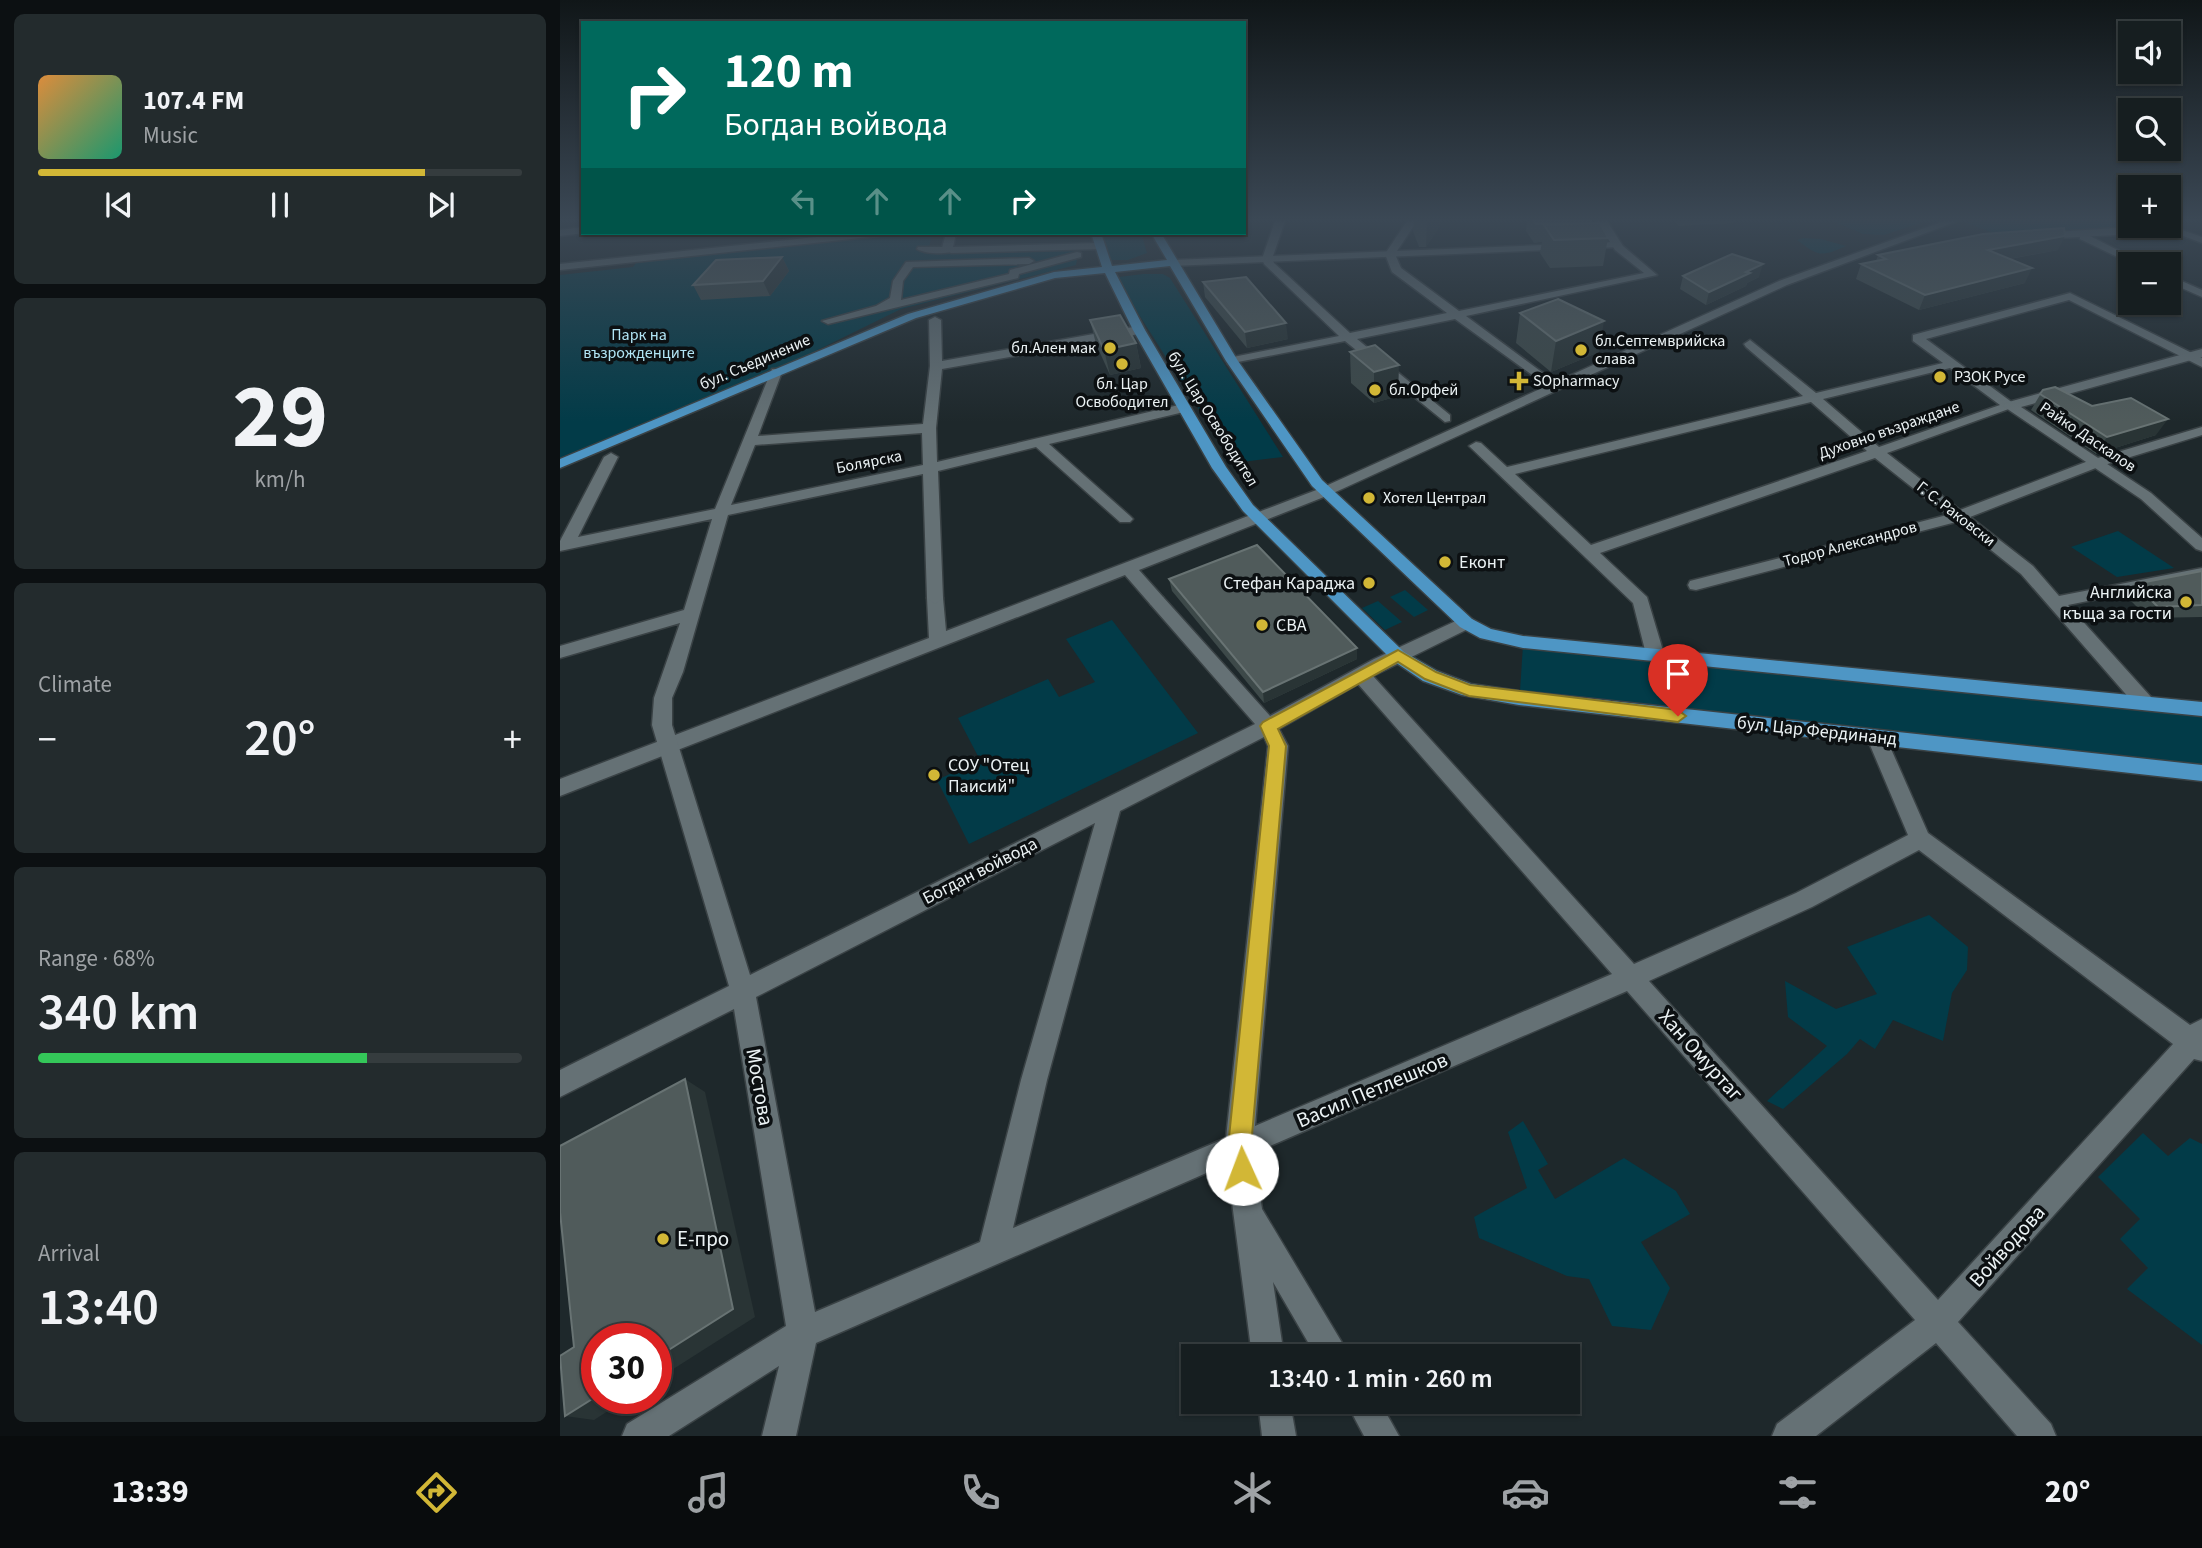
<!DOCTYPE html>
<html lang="en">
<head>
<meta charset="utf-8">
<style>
	:root { --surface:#161e20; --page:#232b2d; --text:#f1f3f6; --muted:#9ea2a5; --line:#353c3e; --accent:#d2b736 }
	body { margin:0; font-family:"Source Sans 3",sans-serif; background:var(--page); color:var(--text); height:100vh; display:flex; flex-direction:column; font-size:26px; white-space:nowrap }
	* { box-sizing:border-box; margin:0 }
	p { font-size:23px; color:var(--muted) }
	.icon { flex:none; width:38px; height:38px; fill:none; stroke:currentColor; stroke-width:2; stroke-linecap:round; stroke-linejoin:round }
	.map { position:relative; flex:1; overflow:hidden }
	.drawer { display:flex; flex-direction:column; gap:14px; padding:14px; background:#0c1012; width:560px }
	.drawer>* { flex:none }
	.guide { position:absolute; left:21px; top:21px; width:665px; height:214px; border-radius:0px; box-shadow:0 2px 5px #0004,0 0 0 2px var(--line); background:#00695c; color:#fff; overflow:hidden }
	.controls { position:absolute; left:1558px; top:21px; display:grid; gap:14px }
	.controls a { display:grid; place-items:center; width:63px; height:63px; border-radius:0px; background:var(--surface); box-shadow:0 2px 5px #0004,0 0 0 2px var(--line); font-size:35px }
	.speed { position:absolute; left:21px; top:1323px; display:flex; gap:14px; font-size:35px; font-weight:700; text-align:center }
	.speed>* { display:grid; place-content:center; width:91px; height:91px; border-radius:50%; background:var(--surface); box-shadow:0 2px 5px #0004,0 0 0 2px var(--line); line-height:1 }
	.speed .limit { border:10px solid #d22; background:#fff; color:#111 }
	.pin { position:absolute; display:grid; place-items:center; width:60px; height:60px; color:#fff; margin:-72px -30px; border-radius:50% 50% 50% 0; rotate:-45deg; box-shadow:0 0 7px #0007 }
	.pin .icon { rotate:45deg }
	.me { position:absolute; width:77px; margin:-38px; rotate:358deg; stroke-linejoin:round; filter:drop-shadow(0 0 5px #0008) }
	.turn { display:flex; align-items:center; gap:24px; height:147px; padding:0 28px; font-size:32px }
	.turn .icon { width:91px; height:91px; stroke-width:2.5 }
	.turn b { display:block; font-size:49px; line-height:60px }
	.lanes { display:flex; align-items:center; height:66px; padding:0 28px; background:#0003; justify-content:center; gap:35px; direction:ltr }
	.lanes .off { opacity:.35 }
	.big { font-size:52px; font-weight:600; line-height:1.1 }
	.drawer .tile { flex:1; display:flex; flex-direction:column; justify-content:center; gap:10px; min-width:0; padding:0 24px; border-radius:10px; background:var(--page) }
	.drawer .dial { align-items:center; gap:0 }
	.dial b { font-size:91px; line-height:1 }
	.song { display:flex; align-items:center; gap:21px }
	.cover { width:84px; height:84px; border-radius:10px; background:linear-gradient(135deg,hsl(30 70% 55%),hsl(160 70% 35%)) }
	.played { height:7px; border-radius:4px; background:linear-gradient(90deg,var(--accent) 80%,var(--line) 80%) }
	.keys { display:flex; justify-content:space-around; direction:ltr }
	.heat { display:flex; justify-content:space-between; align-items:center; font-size:38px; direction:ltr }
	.charge { height:10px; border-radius:5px; background:linear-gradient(90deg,#34c759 68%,var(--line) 0) }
	.trip { position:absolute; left:621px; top:1344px; width:399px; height:70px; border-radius:0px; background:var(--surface); box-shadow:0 2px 5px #0004,0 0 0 2px var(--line); font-weight:600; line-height:70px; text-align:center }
	.tabs { display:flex; height:112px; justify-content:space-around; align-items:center; background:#090c0d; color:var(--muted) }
	.tabs .icon { width:49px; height:49px }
	.tabs .selected { color:var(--accent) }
	.tabs b { font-size:32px; color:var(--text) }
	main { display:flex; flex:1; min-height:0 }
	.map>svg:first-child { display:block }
	.green { fill:#023b48 }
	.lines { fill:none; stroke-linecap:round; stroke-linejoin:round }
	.pedestrian-casing { stroke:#3a4245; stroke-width:3 }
	.minor-casing { stroke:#3a4245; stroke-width:3 }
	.tertiary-casing { stroke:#3a4245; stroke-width:3 }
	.primary-casing { stroke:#3a4245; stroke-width:3 }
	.pedestrian { fill:#657175; fill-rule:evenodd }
	.minor { fill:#657175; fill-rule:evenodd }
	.tertiary { fill:#657175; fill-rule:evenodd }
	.primary { fill:#4e96c5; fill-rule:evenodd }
	.wall { fill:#3d4949 }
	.shaded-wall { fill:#293435 }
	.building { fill:#505b5b; stroke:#687373; stroke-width:2 }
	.route { fill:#d2b736; stroke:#887723; stroke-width:2 }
	.poi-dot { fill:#d2b736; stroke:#0c1012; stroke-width:2.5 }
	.labels { text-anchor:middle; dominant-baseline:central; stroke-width:7; stroke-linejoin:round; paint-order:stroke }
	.far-park-label { font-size:16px; fill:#b1e4f4; stroke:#0c1012 }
	.far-poi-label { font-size:16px; fill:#ebf2f4; stroke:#0c1012; text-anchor:start }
	.far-street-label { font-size:16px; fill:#ebf2f4; stroke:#0c1012 }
	.poi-label { font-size:18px; fill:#ebf2f4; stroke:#0c1012; text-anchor:start }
	.street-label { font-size:18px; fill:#ebf2f4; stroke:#0c1012 }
	.near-street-label { font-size:21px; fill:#ebf2f4; stroke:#0c1012 }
	.near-poi-label { font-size:21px; fill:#ebf2f4; stroke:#0c1012; text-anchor:start }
</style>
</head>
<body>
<main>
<section class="drawer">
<div class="tile">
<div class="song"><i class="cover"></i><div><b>107.4 FM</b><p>Music</p></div></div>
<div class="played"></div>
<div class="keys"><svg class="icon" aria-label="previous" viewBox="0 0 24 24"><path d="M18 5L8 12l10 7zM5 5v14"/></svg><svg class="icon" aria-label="pause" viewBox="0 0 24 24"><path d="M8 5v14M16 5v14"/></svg><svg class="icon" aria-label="next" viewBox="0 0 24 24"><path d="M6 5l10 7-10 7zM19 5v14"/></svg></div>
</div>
<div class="tile dial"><b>29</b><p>km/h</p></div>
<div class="tile"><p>Climate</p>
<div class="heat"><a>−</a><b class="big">20°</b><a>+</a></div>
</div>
<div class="tile"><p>Range · 68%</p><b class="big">340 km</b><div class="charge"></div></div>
<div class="tile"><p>Arrival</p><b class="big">13:40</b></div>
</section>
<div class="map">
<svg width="1642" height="1436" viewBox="0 0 1642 1436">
	<rect width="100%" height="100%" fill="#1e282b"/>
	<g class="green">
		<path d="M1273,221H1360L1363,222L1324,235L1303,234Z"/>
		<path d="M1413,221H1570V226L1597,228L1446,238L1407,223Z"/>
		<path d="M325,233H372L368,254L519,249L516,265L341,309L213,372L0,459V275L73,267L78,260L322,236Z"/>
		<path d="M541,233H581L587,253L568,260H551L547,256Z"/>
		<path d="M1244,238L1261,239L1286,246C1261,257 1259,257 1237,240Z"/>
		<path d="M583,274H603L610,278L723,457L673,463L564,291L559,277Z"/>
		<path d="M1558,531L1614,568L1557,577L1511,547Z"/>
		<path d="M845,590L868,610L854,617L830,597Z"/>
		<path d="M818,601L842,622L825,630L802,608Z"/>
		<path d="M552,620L638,733L409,844L377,780L420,760L398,718L488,679L499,697L535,682L506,639Z"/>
		<path d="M963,645L1642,715V765L960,691Z"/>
		<path d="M1369,915L1408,947L1407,970L1392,993L1383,1041L1333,1020L1315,1049L1300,1039L1287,1054L1223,1109L1207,1101L1267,1046L1228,1017L1225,981L1276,1009L1317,994L1287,947Z"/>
		<path d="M963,1121L988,1164L978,1170L995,1199L1064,1158L1116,1191L1130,1214L1081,1242L1110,1288L1091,1330L1052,1326L1029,1279L1007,1276L919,1238L914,1217L967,1188L948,1132Z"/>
		<path d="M1583,1133L1608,1156L1630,1138L1642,1144V1345L1567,1289L1588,1268L1560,1239L1580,1219L1538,1177Z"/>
	</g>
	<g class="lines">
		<g class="pedestrian-casing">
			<g id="pedestrian">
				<path d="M1384,221H1398L1227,285L769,495L579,570L603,597L605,601L603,605H591L565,575L0,796V779L369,638L367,598L369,594H381L383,598L386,631L759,489L1219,281Z"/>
				<path d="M1587,226H1612L1617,229L1612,232L1480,239L1475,236L1480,233Z"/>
				<path d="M358,247H391L396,250C388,255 365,254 357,249Z"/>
				<path d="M517,252L521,253V257L459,274L458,278L268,324L262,321L316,306L330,298L333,281L346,262L469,258L474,261L469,264L353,267L343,281L341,300L449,274L450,270Z"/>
			</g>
		</g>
		<g class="minor-casing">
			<g id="minor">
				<path d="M715,221H725L712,259L714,263L790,333L887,313L832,272L825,254L847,221H857L835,254L841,268L899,311L1084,273L1055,250L1037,221H1047L1063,246L1097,275L906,316L983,373V379L979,380L895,319L797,339L890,415V421L885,422L785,341L668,364V358L779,336L704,264L702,259Z"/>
				<path d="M1608,225L1642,237V243L1597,226Z"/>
				<path d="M23,227L24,233L0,236V230Z"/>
				<path d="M293,233H324L319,236L0,270V264Z"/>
				<path d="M386,233H396L393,247L540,243L545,246L540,249L391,253L382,248Z"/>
				<path d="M1520,235H1528L1585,264H1572L1520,239Z"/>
				<path d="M1608,275L1642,290V297L1608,282Z"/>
				<path d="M1510,293L1642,358V367L1509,300L1366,339L1457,406L1327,453L1400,510L1531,460L1642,427V435L1541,466L1410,517L1473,566L1499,596L1642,568V578L1508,605L1591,697L1593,702L1591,707H1577L1461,574L1396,522L1136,590L1130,589L1128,585L1130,581L1387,515L1315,458L1040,553L1087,597L1104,654L1101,658H1089L1086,654L1073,603L909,446L916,442L921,443L947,467L1243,396L1186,347L1184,344L1190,340L1256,393L1383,363L1353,341V335ZM1390,368L1440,405L1319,447L1263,399ZM1251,402L1307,451L1031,545L955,474Z"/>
				<path d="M375,317L381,320L382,361L579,326L585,330L579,334L382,369L376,428L377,462L623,404L630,408L628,411L489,444L570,516L573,519L570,522H560L476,447L378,471L383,598L375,604L367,598L363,474L168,515L123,672L112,698V725L190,975L695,724L591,605L589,601L591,597H603L710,716L814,659L900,619H912L915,623L912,627L813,676L1074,964L1236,893L1348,835L1307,738L1310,733L1317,731L1324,733L1368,833L1630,1025L1642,1019V1061L1634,1059L1398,1322L1491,1424L1496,1436H1457L1376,1343L1256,1436H1212L1217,1424L1355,1320L1067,991L694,1153L702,1209L790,1356H756L713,1282L724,1356H692L667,1164L256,1343L236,1436H202L219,1366L109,1436H62L67,1424L226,1326L174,1009L0,1097V1070L169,986L92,725L94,698L120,623L0,658V646L124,610L152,519L0,551V541L44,457L51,453L58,457L18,537L155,509L212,369H220L222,372L198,436L363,424L370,366L369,320ZM362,433L363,465L171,505L195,445ZM798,684L1052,974L695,1126L728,746L719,729ZM704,737L708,746L666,1138L453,1228L487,1080L560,811ZM535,823L461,1080L420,1242L255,1312L196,997ZM1359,850L1613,1044L1378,1300L1089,981L1252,907Z"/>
				<path d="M698,1402H730L736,1436H702Z"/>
				<path d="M786,1402H820L839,1436H804Z"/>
			</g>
		</g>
		<g class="tertiary-casing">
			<g id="tertiary">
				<path d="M1056,242L1061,245L1060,247L612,266L607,263L612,260Z"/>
				<path d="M1642,349V357L1461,407L1591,493L1642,538V551L1636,549L1581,499L1443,406L1445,403Z"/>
			</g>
		</g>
		<g class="primary-casing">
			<path id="primary" d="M531,233H541L552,266L607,260L591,233H601L678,361L762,480L912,619L931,629L963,636L1642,702V716L963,648L920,638L900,627L752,486L666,361L610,266L555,272L585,330L666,467L693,505L844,652L877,671L911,684L959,691L1642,765V781L959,705L902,695L863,681L832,660L683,511L652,468L573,330L545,273L495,278L356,318L0,468V459L348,314L494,272L542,267Z"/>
		</g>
		<use href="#pedestrian" class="pedestrian"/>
		<use href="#minor" class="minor"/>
		<use href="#tertiary" class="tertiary"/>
		<use href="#primary" class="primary"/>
	</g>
	<g class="wall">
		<path d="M854,221H883L866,247H859L853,231Z"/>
		<path d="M967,221H1031V223L1048,238L1043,266L990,268L980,253L982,242L974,243L966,231Z"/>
		<path d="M1115,221H1174V223L1119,226Z"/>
		<path d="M1498,250L1450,259L1465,283L1359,310L1296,279L1301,264L1316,261L1318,255Z"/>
		<path d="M222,257L229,271L210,296L141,300L133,285Z"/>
		<path d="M1123,276L1199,277L1187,283L1186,286L1146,305L1120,289Z"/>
		<path d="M643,282L728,339L687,348L645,297Z"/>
		<path d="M960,313L1039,352L991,372L956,343Z"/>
		<path d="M530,320L576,343L581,368L550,375L536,344Z"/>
		<path d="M815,345L838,396L814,403L791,383L790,352Z"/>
		<path d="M1483,390L1532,406L1596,435L1536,454L1471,410Z"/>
		<path d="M1642,571V617L1588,618L1566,596L1575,584Z"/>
		<path d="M609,579L797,648V659L704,703L612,591Z"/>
	</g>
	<g class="shaded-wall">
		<path d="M867,221H883L866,247Z"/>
		<path d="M1505,236L1498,250L1421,264L1428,250Z"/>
		<path d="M222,257L229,271L210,296L203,281Z"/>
		<path d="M1203,264L1199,277L1187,283L1186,286L1146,305L1149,292Z"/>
		<path d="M1472,268L1465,283L1359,310L1365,295Z"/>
		<path d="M1044,321L1039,352L991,372L996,341Z"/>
		<path d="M726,323L728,339L687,348L685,332Z"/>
		<path d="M576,343L581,368L550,375L544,350Z"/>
		<path d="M839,365L838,396L814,403V372Z"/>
		<path d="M1608,419L1596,435L1536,454L1547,437Z"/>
		<path d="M797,648V659L704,703L703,692Z"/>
		<path d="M125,1079L145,1092L195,1317L96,1380V1358Z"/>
		<path d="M37,1396V1398H68L34,1420L5,1416Z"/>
	</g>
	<g class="building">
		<path d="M974,221H1031V222L976,224Z"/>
		<path d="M1040,223L1048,238L994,240L984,225Z"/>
		<path d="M1504,228L1505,236L1428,250L1472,268L1365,295L1301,264L1326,259L1318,255L1423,234Z"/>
		<path d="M1172,254L1203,264L1186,272L1190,273L1149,292L1123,276Z"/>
		<path d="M222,257L203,281L133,285L156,260Z"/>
		<path d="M686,277L726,323L685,332L643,282Z"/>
		<path d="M998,299L1044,321L996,341L960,313Z"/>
		<path d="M560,315L576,343L544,350L530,320Z"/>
		<path d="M815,345L839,365L814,372L790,352Z"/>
		<path d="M1495,387L1532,406L1571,398L1608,419L1547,437L1480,394L1483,390Z"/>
		<path d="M697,545L797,648L703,692L609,579Z"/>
		<path d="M1642,571V605L1598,607L1575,584Z"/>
		<path d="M125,1079L173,1309L96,1358V1339H37V1396L5,1416L0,1356L14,1347L0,1212V1146Z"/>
	</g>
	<linearGradient id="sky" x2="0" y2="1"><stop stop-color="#101618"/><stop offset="0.52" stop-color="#3b4855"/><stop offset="1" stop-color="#3b4855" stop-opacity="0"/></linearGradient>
	<rect width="1642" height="422" fill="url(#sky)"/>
	<path class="route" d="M838,650L876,672L910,685L1118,710L1126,716L1118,722L909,696L865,679L838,662L718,729L726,746L691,1147L694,1169L690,1177L682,1180L674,1177L668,1147L709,746L700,726L703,722Z"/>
	<g class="poi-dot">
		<circle cx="550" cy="348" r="7"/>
		<circle cx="1021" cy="350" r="7"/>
		<circle cx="562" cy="364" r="7"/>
		<circle cx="1380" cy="377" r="7"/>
		<path d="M955.5 370.5h7v7h7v7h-7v7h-7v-7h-7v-7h7z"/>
		<circle cx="815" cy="390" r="7"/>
		<circle cx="809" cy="498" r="7"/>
		<circle cx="885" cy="562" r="7"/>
		<circle cx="809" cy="583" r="7"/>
		<circle cx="1626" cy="602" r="7"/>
		<circle cx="702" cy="625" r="7"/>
		<circle cx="374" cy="775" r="7"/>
		<circle cx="103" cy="1239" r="7"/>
	</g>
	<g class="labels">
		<g class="far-park-label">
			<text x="79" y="335">Парк на<tspan x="79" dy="18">възрожденците</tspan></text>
		</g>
		<g class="far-poi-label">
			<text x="1035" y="341">бл.Септемврийска<tspan x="1035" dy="18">слава</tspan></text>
			<text x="536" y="348" text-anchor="end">бл.Ален мак</text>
			<text x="1394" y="377">РЗОК Русе</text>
			<text x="973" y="381">SOpharmacy</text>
			<text x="562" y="384" text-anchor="middle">бл. Цар<tspan x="562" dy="18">Освободител</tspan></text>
			<text x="829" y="390">бл.Орфей</text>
			<text x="823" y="498">Хотел Централ</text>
		</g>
		<g class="far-street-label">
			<text transform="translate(195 362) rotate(-23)">бул. Съединение</text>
			<text transform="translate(653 419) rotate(58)">бул. Цар Освободител</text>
			<text transform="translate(1329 430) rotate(-19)">Духовно възраждане</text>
			<text transform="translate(1528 437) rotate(34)">Райко Даскалов</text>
			<text transform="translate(309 462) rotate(-11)">Болярска</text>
			<text transform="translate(1396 514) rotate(38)">Г. С. Раковски</text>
			<text transform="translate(1290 544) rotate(-15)">Тодор Александров</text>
		</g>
		<g class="poi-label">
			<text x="899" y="562">Еконт</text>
			<text x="795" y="583" text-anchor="end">Стефан Караджа</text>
			<text x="1612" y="592" text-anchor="end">Aнглийска<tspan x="1612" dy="21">къща за гости</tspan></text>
			<text x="716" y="625">CBA</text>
			<text x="388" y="765">СОУ "Отец<tspan x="388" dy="21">Паисий"</tspan></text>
		</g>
		<g class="street-label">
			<text transform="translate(1257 731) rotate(6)">бул. Цар Фердинанд</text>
			<text transform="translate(420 871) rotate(-27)">Богдан войвода</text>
		</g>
		<g class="near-street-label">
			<text transform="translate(1141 1055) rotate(48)">Хан Омуртаг</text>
			<text transform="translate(200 1087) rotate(80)">Мостова</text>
			<text transform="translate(812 1090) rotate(-23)">Васил Петлешков</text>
			<text transform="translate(1447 1246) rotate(-48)">Войводова</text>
		</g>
		<g class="near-poi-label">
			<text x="117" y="1239">Е-про</text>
		</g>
	</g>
</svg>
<div class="controls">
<a><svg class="icon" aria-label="sound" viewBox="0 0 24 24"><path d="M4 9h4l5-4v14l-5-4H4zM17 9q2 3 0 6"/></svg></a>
<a><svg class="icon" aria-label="search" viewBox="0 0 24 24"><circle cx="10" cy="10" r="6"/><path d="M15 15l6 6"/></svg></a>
<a>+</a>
<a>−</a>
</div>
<div class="speed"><div class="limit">30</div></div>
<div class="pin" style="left:1118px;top:716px;background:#d93025"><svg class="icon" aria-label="arrive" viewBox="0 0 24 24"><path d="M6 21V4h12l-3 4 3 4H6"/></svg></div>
<svg class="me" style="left:682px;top:1169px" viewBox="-20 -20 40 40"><circle r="19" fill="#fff"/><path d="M0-13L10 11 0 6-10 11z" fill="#d2b736"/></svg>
<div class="trip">13:40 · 1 min · 260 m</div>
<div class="guide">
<div class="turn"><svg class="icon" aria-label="right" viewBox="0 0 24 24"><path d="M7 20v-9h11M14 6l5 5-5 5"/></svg><div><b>120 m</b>Богдан войвода</div></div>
<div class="lanes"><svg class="icon off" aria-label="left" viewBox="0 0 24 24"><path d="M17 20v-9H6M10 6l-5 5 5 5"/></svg><svg class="icon off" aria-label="ahead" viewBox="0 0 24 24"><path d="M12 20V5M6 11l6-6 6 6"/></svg><svg class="icon off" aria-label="ahead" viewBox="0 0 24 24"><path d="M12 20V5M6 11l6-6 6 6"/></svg><svg class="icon" aria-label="right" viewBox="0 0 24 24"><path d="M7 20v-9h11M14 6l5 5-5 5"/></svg></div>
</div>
</div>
</main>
<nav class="tabs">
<b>13:39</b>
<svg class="icon selected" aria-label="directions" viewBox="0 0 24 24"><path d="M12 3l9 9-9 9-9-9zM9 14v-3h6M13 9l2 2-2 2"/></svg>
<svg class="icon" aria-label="music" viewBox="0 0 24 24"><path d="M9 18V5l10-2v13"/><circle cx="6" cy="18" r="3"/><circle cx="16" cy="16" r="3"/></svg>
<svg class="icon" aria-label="phone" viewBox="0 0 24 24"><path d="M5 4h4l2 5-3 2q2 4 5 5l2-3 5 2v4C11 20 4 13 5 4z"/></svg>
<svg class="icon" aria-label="climate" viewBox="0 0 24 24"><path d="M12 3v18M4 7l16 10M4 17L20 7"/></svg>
<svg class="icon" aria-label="car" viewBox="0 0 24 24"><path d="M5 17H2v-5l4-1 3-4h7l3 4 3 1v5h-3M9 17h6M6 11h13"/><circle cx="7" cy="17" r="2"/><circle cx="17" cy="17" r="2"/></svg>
<svg class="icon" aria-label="filters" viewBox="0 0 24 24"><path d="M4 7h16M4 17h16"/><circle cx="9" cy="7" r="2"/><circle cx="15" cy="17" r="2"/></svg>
<b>20°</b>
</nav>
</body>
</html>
